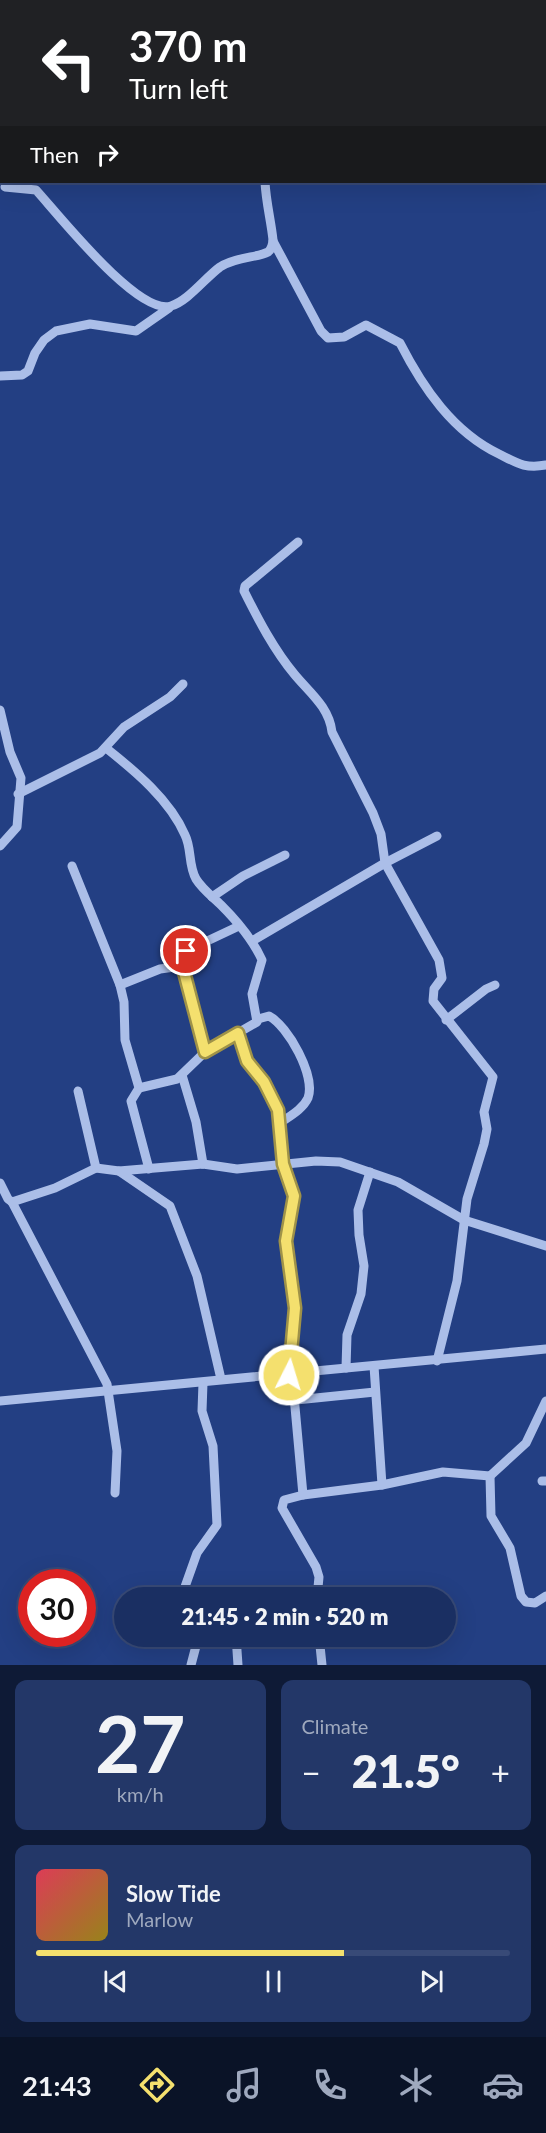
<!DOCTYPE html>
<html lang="en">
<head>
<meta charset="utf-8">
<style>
	:root { --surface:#1a2f62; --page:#233768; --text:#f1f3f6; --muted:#9fa9be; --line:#384a77; --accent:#f4e06e }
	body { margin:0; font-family:Lato,sans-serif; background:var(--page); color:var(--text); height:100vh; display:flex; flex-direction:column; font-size:22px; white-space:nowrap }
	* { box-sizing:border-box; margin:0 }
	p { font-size:20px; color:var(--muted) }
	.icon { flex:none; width:33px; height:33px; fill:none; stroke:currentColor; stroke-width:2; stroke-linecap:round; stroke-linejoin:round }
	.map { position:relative; height:1665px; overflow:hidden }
	.panel { display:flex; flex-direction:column; gap:15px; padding:15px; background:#0e1a36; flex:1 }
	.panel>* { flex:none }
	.top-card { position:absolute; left:0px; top:0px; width:546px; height:183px; box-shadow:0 6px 24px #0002,0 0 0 2px var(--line); background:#202124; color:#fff; overflow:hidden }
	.speed { position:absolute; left:18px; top:1569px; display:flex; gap:12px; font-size:30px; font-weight:700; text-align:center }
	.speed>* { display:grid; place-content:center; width:78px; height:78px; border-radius:50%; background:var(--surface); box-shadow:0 6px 24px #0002,0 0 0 2px var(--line); line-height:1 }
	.speed .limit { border:9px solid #d22; background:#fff; color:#111 }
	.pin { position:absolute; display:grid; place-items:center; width:51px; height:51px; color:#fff; margin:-26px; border:3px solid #fff; border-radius:50%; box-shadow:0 2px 6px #0007 }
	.me { position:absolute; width:66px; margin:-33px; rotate:5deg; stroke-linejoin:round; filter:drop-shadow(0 0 4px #0008) }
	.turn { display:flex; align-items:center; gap:21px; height:126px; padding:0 30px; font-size:27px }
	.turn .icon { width:78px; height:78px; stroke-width:2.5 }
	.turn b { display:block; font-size:42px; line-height:51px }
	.then { display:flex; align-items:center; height:57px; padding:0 30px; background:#0003; gap:12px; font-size:22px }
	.big { font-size:45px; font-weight:800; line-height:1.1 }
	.panel .widget { flex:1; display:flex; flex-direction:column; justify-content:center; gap:9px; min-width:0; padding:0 21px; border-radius:12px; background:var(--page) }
	.panel .dial { align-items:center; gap:0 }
	.dial b { font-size:78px; line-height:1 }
	.song { display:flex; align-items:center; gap:18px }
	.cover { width:72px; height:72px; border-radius:9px; background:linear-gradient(135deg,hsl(350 70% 55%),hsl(50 70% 35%)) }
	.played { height:6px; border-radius:3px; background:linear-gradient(90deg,var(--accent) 65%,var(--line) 65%) }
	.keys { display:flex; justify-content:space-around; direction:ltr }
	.heat { display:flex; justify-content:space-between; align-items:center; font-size:33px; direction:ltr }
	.panel .tiles { flex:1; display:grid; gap:15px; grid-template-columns:1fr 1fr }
	.widget:last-child { grid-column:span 2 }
	.trip { position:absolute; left:114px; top:1587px; width:342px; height:60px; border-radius:30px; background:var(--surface); box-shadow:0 6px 24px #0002,0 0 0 2px var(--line); font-weight:800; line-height:60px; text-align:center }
	.tab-bar { display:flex; height:96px; justify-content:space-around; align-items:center; background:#0a1327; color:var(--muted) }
	.tab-bar .icon { width:42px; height:42px }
	.tab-bar .active { color:var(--accent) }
	.tab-bar b { font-size:27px; color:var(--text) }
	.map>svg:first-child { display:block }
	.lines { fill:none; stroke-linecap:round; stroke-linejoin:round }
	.minor { stroke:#abbee8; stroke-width:9 }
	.route-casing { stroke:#9f9248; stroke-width:15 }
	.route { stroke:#f4e06e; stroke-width:10 }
</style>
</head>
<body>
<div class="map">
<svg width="546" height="1665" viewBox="0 0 546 1665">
	<rect width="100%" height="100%" fill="#233f83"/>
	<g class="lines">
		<g class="minor">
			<path d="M243,0L244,2"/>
			<path d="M108,2L109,0"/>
			<path d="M5,187L36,190C58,214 138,316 171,306C188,301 205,278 220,267C237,256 257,258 268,252C271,250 273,244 273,240C271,221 266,202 265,182"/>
			<path d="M273,241L321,331L328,338L344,337L366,325L400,343C423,388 453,432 499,454C517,463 525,469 546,465"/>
			<path d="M0,376L22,375L28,371L35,353L44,340L56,331L90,324L136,331L169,308"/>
			<path d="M298,542L245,586L244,591C258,619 274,650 295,675C310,693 329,707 332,732L373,813L381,834L385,863L439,960L442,978L434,989L433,1001L493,1077L484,1112L487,1129L484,1144L467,1199L457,1281L437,1361"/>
			<path d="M0,710L10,752L21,778L17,827L0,846"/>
			<path d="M106,748C135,771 170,800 185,835C192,849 188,865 196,879C203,890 213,897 221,905C237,921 253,940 262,960L252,994L257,1022L205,1052L177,1079L139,1088"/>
			<path d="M18,794L100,753L124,727L170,697L183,684"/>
			<path d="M72,866L120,985L124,1002L125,1040L139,1088L131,1101L149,1169"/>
			<path d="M212,897L243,876L285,855"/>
			<path d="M252,941L385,863L437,836"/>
			<path d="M180,965L186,951L239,926"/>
			<path d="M120,985L160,969L182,966L205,1052"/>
			<path d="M258,1019L269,1016C288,1026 316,1076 308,1098C303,1109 290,1116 280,1123"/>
			<path d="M446,1020L486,989L495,985"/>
			<path d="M238,1033L247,1061L264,1081L278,1111L283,1164L294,1196L286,1241L295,1308L289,1375"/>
			<path d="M182,1075L196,1122L203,1164"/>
			<path d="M78,1091L96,1168"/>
			<path d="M119,1171L170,1206L197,1276L221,1379"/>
			<path d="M0,1183L8,1199L12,1202L55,1188L96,1168L119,1171L203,1164L237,1169L316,1161L340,1162L398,1182L464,1220L546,1246"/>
			<path d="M12,1202L107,1384L117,1451L115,1493"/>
			<path d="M374,1366L382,1485"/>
			<path d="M346,1368L347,1335L361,1294L364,1266L359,1235L358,1210L370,1172"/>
			<path d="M292,1374L303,1495"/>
			<path d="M296,1400L375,1392"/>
			<path d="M0,1401L546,1349"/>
			<path d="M490,1476L491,1516L510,1548L521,1596L526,1602L535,1603L546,1596"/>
			<path d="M542,1481H546"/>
			<path d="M181,1598L197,1553L217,1525L213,1446L202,1411L203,1383"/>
			<path d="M317,1598L319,1577L316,1567L282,1508L284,1500L303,1495L382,1485L443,1472L490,1476L526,1443L546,1401"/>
			<path d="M236,1636L238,1665"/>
			<path d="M319,1636L322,1665"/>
			<path d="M191,1665L196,1646L194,1636"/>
		</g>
	</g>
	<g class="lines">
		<g class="route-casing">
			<path id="route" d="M186,951L180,965L183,968L205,1052L238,1033L247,1061L264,1082L278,1110L283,1164L294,1196L286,1241L295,1308L289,1375"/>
		</g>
		<use href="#route" class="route"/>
	</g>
</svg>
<div class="speed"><div class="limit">30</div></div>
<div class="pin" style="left:186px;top:951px;background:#d93025"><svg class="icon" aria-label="arrive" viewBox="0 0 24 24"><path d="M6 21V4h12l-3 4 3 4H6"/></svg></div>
<svg class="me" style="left:289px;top:1375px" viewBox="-20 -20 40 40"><circle r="17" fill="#f4e06e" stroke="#fff" stroke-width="3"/><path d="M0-11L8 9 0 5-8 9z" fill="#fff"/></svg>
<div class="trip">21:45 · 2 min · 520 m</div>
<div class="top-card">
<div class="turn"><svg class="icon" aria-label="left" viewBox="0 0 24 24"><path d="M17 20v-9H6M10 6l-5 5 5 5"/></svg><div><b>370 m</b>Turn left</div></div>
<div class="then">Then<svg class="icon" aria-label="right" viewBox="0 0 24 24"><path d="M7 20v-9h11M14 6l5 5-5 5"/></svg></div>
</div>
</div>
<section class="panel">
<div class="tiles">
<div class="widget dial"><b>27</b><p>km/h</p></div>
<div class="widget"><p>Climate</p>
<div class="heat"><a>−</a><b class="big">21.5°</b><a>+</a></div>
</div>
<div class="widget">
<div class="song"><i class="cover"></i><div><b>Slow Tide</b><p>Marlow</p></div></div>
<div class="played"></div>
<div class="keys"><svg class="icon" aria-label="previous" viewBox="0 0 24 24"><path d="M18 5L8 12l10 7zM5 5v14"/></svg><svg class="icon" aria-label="pause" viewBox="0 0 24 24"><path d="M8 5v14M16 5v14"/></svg><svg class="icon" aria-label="next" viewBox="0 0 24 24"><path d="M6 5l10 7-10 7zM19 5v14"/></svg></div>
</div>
</div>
</section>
<nav class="tab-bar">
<b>21:43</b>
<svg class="icon active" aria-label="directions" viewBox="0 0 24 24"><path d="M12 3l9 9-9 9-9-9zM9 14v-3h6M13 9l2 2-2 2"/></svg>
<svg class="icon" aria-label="music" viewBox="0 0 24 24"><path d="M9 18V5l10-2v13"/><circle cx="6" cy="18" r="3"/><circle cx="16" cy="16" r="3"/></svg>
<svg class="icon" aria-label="phone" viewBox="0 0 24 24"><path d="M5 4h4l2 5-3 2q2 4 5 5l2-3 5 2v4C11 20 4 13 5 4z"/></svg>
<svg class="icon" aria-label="climate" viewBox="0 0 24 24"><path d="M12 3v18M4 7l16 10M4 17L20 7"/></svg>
<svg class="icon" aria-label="car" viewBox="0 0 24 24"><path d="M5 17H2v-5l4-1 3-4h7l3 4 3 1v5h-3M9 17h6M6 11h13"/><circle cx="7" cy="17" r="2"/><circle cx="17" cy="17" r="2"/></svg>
</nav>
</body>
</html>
